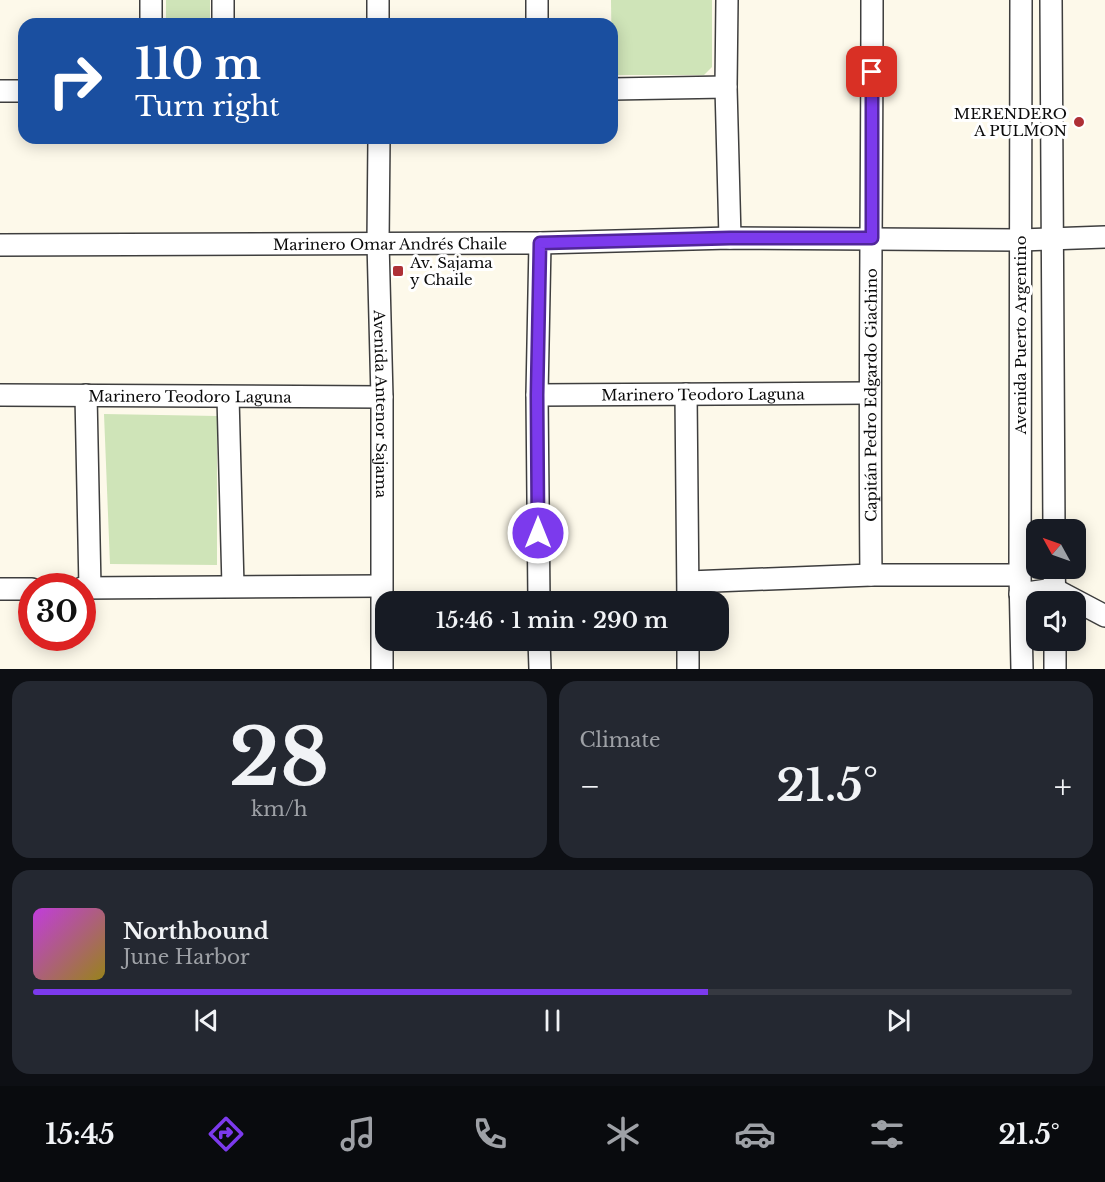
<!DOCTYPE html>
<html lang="en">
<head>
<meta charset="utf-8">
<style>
	:root { --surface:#171b24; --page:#242831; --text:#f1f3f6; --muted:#9ea1a6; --line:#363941; --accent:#7c3aed }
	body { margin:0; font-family:"Libre Baskerville",serif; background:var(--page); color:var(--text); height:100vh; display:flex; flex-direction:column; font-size:22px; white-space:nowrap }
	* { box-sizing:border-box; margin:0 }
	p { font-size:20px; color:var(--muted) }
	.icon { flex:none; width:33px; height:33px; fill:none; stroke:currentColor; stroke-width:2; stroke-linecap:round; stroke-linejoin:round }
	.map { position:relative; height:669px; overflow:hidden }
	.details { display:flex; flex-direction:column; gap:12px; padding:12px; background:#0d0f14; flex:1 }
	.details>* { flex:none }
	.guide { position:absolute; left:18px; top:18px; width:600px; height:126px; border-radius:18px; box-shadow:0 3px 15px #0003; background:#1a4fa0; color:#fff; overflow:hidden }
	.needle { width:39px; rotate:310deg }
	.fabs { position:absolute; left:1026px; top:519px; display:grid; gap:12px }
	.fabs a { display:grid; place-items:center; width:60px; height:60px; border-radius:12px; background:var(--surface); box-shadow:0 3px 15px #0003; font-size:30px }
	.speed { position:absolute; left:18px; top:573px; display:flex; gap:12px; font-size:30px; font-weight:700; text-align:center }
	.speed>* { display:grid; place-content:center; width:78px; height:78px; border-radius:50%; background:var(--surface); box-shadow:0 3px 15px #0003; line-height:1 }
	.speed .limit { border:9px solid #d22; background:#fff; color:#111 }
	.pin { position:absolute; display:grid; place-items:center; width:51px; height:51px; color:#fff; margin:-26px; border-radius:12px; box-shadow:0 3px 9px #0006 }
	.me { position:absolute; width:66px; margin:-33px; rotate:0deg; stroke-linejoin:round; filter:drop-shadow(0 0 4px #0008) }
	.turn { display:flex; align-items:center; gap:21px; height:126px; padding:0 18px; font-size:27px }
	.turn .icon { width:78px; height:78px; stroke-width:2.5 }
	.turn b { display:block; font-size:42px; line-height:51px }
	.big { font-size:45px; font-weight:600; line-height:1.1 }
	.details .card { flex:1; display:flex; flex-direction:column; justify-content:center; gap:9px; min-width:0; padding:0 21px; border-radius:18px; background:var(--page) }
	.details .dial { align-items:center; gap:0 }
	.dial b { font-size:78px; line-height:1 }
	.song { display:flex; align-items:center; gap:18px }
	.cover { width:72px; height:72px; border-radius:9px; background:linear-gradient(135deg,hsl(290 70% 55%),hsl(50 70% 35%)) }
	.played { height:6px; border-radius:3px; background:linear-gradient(90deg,var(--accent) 65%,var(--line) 65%) }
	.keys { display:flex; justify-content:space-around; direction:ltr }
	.heat { display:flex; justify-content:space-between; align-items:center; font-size:33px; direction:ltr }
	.details .tiles { flex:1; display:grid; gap:12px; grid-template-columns:1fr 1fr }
	.card:last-child { grid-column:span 2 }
	.trip { position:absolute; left:375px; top:591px; width:354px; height:60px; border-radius:18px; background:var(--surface); box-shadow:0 3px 15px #0003; font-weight:600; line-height:60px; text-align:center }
	.tab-bar { display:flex; height:96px; justify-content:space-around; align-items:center; background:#090b0e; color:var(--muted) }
	.tab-bar .icon { width:42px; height:42px }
	.tab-bar .active { color:var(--accent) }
	.tab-bar b { font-size:27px; color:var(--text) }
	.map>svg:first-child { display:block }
	.green { fill:#cfe4b8 }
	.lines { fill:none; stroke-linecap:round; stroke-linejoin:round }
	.minor-casing { stroke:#3e3e3e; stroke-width:24 }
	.minor { stroke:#fff; stroke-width:21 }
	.route-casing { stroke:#51269a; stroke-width:15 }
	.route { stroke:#7c3aed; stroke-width:10 }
	.poi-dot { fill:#ae3036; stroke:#fff; stroke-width:2 }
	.labels { text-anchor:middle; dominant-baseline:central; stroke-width:6; stroke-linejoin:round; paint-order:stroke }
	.poi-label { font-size:15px; fill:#0b0b0b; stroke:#fff; text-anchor:end }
	.street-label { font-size:15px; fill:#0b0b0b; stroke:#fff }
</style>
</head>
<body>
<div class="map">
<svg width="1105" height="669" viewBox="0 0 1105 669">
	<rect width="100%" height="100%" fill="#fdf9ea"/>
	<g class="green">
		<rect x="166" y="0" width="44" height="24"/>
		<path d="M611,0H712V67L704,75H612Z"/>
		<path d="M104,414L217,416V565L110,564Z"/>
	</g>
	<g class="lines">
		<g class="minor-casing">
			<g id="minor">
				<path d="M151,0V24"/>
				<path d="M223,0V24"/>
				<path d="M378,0V24"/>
				<path d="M537,0V24"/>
				<path d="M727,0L726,87L730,238"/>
				<path d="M1021,0L1020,575L1022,669"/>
				<path d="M1051,0L1054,530"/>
				<path d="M612,89L726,87"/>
				<path d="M0,91H24"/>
				<path id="s1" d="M379,138L378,242L382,397V669"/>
				<path id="s2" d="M0,245L540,243L730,238L1021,240L1105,237"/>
				<path d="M686,394L688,602"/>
				<path id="s3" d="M0,395L382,397"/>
				<path d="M86,395L90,588"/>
				<path id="s4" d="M537,395L869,393"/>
				<path d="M228,397L233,586"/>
				<path d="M1054,568L1055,602"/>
				<path id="s5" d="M871,575C869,383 872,192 872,0"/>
				<path d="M689,582L871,575H1020"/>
				<path d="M82,588L381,586"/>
				<path d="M0,589H32"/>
				<path d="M1020,594L1054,589L1105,616"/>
				<path d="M539,602L537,395L540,243"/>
				<path d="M539,640L540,669"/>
				<path d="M1055,640V669"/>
				<path d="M688,669V640"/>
			</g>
		</g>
		<use href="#minor" class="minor"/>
	</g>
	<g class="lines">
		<g class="route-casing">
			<path id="route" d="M538,533L537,395L540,243L730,238H872V72"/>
		</g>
		<use href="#route" class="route"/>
	</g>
	<g class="poi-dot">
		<circle cx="1079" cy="122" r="6"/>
		<rect x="392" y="265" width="12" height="12" rx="3"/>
	</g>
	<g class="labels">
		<g class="poi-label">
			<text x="1067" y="113">MERENDERO<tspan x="1067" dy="17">A PULMON</tspan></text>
			<text x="410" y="262" text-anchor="start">Av. Sajama<tspan x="410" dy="17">y Chaile</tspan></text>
		</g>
		<g class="street-label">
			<text stroke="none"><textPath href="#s2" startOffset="390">Marinero Omar Andrés Chaile</textPath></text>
			<text transform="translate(1020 335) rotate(-90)">Avenida Puerto Argentino</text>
			<text stroke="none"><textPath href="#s4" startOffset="166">Marinero Teodoro Laguna</textPath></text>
			<text stroke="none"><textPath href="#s5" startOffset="180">Capitán Pedro Edgardo Giachino</textPath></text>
			<text stroke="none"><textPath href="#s3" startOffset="190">Marinero Teodoro Laguna</textPath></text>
			<text stroke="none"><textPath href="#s1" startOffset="266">Avenida Antenor Sajama</textPath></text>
		</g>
	</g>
</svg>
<div class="fabs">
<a><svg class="needle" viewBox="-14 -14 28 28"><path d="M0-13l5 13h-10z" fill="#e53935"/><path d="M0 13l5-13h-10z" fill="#9ea1a6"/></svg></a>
<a><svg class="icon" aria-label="sound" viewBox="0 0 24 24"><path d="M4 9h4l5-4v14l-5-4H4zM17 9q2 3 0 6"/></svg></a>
</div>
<div class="speed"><div class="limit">30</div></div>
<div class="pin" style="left:872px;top:72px;background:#d93025"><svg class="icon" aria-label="arrive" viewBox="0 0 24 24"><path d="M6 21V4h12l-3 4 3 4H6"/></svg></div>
<svg class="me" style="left:538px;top:533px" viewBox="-20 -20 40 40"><circle r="17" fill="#7c3aed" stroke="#fff" stroke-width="3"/><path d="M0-11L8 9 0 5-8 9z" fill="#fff"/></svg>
<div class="trip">15:46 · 1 min · 290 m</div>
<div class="guide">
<div class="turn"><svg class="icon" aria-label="right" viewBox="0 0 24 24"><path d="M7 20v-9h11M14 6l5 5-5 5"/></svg><div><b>110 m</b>Turn right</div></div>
</div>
</div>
<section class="details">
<div class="tiles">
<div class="card dial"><b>28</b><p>km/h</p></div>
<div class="card"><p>Climate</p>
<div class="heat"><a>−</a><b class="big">21.5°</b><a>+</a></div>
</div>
<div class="card">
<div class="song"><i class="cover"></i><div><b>Northbound</b><p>June Harbor</p></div></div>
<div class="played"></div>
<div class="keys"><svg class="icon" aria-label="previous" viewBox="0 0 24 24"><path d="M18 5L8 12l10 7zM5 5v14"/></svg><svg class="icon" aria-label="pause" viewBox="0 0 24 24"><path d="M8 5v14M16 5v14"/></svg><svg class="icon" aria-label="next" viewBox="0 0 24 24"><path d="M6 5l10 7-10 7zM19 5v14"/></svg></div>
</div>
</div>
</section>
<nav class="tab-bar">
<b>15:45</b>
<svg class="icon active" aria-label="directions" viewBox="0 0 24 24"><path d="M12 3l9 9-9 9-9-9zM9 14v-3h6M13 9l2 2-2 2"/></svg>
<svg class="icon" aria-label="music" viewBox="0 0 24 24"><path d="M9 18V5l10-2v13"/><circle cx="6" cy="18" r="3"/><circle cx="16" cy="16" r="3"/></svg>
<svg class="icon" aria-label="phone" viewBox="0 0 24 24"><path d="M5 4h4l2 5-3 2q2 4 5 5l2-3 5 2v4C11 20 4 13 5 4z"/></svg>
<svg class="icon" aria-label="climate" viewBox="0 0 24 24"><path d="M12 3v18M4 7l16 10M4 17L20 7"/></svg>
<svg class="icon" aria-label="car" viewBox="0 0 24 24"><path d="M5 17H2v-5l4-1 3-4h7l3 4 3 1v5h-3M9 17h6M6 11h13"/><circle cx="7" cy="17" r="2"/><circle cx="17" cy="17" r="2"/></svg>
<svg class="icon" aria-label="filters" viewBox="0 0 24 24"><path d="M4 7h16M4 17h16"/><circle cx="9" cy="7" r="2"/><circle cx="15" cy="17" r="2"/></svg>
<b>21.5°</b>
</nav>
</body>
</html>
